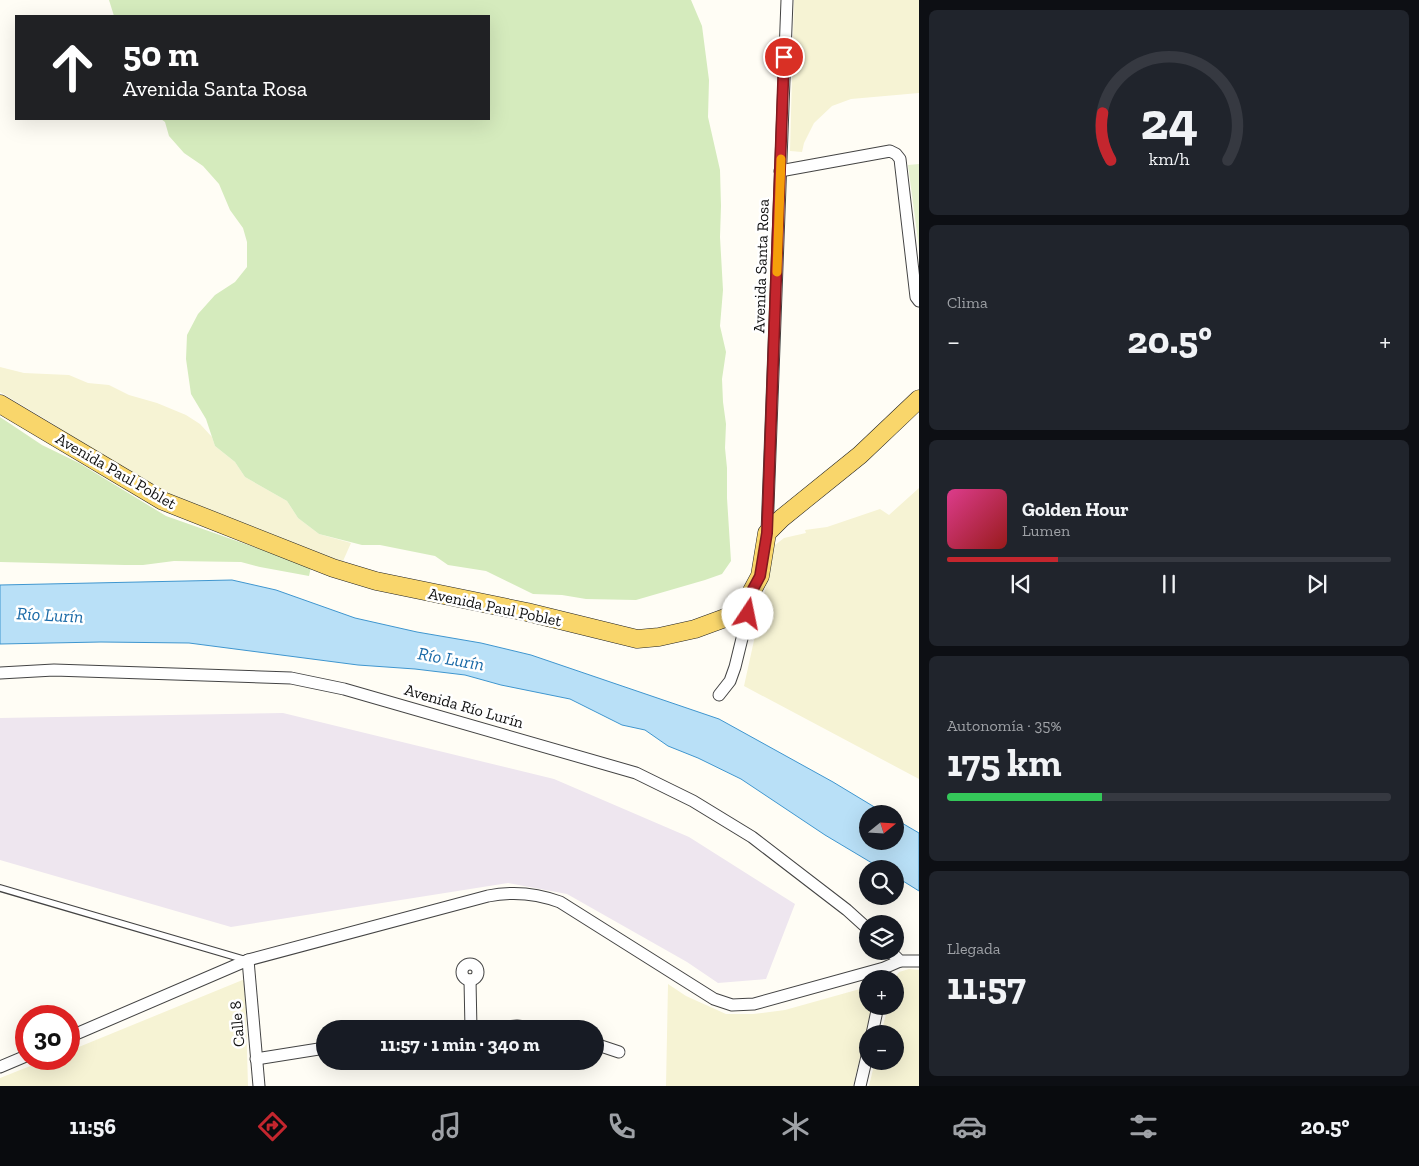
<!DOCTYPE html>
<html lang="es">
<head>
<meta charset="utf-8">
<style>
	:root { --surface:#171b24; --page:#20242c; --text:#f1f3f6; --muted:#9ea1a6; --line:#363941; --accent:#c4262e }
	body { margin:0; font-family:"Zilla Slab",serif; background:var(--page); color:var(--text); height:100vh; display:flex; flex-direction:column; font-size:19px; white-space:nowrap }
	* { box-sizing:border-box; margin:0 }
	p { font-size:16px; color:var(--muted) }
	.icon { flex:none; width:28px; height:28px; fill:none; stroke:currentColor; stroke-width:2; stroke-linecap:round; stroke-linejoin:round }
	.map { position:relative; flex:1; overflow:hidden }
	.sheet { display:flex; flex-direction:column; gap:10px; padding:10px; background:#0d0f14; width:500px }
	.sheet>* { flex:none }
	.hud { position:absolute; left:15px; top:15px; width:475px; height:105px; border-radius:0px; box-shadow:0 5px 20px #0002; background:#202124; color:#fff; overflow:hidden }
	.needle { width:32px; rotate:72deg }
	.tools { position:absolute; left:859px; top:805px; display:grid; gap:10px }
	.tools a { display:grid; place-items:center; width:45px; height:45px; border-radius:50%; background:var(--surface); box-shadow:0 5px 20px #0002; font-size:25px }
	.speed { position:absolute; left:15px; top:1005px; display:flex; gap:10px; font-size:25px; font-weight:700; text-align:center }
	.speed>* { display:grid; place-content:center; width:65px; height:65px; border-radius:50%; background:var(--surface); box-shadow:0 5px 20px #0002; line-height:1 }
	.speed .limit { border:8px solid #d22; background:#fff; color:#111 }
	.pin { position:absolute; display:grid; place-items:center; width:42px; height:42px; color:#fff; margin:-21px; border:2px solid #fff; border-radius:50%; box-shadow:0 1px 5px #0007 }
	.me { position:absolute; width:55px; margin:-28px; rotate:11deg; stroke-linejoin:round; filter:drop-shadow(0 0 4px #0008) }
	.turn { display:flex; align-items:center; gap:18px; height:105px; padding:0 25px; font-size:22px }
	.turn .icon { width:65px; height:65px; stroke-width:2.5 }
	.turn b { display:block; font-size:35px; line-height:42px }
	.big { font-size:38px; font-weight:700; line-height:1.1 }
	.sheet .widget { flex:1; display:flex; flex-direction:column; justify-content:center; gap:8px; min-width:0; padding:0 18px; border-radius:8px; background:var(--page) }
	.sheet .dial { align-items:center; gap:0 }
	.dial svg { height:130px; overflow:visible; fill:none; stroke:var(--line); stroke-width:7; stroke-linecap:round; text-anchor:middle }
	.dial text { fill:var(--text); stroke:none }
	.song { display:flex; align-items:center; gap:15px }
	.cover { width:60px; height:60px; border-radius:8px; background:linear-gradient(135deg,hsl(330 70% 55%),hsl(0 70% 35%)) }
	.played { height:5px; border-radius:2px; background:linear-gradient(90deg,var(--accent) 25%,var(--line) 25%) }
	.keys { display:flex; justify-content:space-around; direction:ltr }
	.heat { display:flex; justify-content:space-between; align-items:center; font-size:28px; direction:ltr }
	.charge { height:8px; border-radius:4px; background:linear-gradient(90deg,#34c759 35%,var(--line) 0) }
	.trip { position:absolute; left:316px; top:1020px; width:288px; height:50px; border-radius:25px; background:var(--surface); box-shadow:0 5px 20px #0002; font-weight:700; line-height:50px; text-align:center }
	.tabs { display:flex; height:80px; justify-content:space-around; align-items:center; background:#090b0e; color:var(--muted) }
	.tabs .icon { width:35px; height:35px }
	.tabs .current { color:var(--accent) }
	.tabs b { font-size:22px; color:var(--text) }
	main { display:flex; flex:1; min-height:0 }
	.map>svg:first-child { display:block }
	.industrial { fill:#eee6ef }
	.farmland { fill:#f6f3d4 }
	.green { fill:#d5ebbd }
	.pitch { fill:#e6f2cf }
	.water { fill:#b9e0f7; stroke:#3f96cf }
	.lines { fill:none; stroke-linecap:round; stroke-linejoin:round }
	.lane-casing { stroke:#444; stroke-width:8 }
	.street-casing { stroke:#444; stroke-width:13 }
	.primary-casing { stroke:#222; stroke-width:19 }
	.lane { stroke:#fff; stroke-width:5.5 }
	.street { stroke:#fff; stroke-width:11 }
	.primary { stroke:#f9d66b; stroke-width:18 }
	.route-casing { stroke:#7f191e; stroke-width:12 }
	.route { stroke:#c4262e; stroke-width:9 }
	.slow { stroke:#f59e0b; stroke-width:9 }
	.labels { text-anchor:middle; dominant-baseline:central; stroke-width:5; stroke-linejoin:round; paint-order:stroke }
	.street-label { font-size:16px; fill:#111; stroke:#fff }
	.water-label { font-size:18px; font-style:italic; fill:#1768a6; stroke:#fff }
</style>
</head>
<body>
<main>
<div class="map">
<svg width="919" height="1086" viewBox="0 0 919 1086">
	<rect width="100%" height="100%" fill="#fffdf5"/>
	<path class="industrial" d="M283,713L554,779L689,837L795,904L766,979L718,983L687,962L567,894L508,883L231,927L0,860V718Z"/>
	<g class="farmland">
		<path d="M794,0H919V93L851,99L832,106L814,123L804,143L802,152L790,151Z"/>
		<path d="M0,367L24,373L69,375L88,383L109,385L129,395L157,403L186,415L200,424L212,437L215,446L235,462L245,477L287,501L298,518L319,534L351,543L343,561L324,556L196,509L77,444L55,425L0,392Z"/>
		<path d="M919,488V779L744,686L775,545L784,538L806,533L805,530L827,527L880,509L889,515Z"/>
		<path d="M909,969L919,970V1086H869L875,1061H895V1034H881L888,1006H895L894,979L899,972Z"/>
		<path d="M245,979L248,1086H0V1078L48,1059H69V1051Z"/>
		<path d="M668,984L686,996L726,1014H753L785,1010L867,987L868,1006H873L853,1086H666Z"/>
	</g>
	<g class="green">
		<path d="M109,0H691L702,26L709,80L708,117L720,170L721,206L720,237L723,290L720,326L726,352L722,379L723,402L726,424L725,448L727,468V498L731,561L722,574L705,580L636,600L586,599L562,595L533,594L486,571L448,565L435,556L380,545H362L319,534L298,518L287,501L245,477L235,462L215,446L206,419L191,394L186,359L187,335L198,314L215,295L235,282L247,267V242L243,228L230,210L219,184L203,166L184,153L169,136L165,122L161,119H489V16H114Z"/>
		<path d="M0,417L42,445L79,463L166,516L311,567L309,576L260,567L241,562L174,561L143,565H125L0,562Z"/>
	</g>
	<path class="pitch" d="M919,164V248L908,165Z"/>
	<path class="water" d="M232,580L276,590L355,618L417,632L481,643L531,655L719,719L833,782L886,814H868V841H895V819L919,833V891L895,876V869H882L825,835L741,779L698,758L668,746L645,730L622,725L570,699L501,685L465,675L415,669L358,665L189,643L101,642L0,644V585Z"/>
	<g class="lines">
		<g class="lane-casing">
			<path id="lane" d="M0,888L246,960"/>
		</g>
		<g class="street-casing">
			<g id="street">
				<path d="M780,171L890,151L896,154L900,159L916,297L919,301"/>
				<path d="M767,533L787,0"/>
				<path d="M0,673L54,670L291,678L344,689L636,773L693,801L752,837L847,910L868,929"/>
				<path d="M719,695L730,681L735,667L747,618L745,604"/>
				<path d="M890,951L900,961H919"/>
				<path d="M248,960L259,1086"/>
				<circle cx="470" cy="972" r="8"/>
				<path d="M470,980L471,1029"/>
				<path d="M484,1029L517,1026L543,1029"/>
				<path d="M872,1034L878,1006"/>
				<path d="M69,1037L248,960L488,896C513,891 536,893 560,902L714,999L732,1005L754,1004L884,968L900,961"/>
				<path d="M595,1044L619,1052"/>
				<path d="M256,1059L325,1048"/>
				<path d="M0,1067L26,1056"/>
				<path d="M860,1086L868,1052"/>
			</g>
		</g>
		<g class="primary-casing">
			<path id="primary" d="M0,404L163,501L333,568L376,581L527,612L637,639L659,637L695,629L725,618L745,604L760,576L767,533L782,518L860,455L919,399"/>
		</g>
		<use href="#lane" class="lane"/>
		<use href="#street" class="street"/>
		<use href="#primary" class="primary"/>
	</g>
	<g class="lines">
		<g class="route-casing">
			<path id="route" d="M748,614L745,604L760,576L767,533L784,57"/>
		</g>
		<use href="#route" class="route"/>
		<path class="slow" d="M777,272L781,159"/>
	</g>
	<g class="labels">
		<g class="street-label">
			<text transform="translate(761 266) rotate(-88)">Avenida Santa Rosa</text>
			<text transform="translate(116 471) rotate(30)">Avenida Paul Poblet</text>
			<text transform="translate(495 607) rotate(12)">Avenida Paul Poblet</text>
			<text transform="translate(464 706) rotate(16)">Avenida Río Lurín</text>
			<text transform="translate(237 1024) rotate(-95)">Calle 8</text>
		</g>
		<g class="water-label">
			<text transform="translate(50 615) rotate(3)">Río Lurín</text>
			<text transform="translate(451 659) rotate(10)">Río Lurín</text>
		</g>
	</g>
</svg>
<div class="tools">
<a><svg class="needle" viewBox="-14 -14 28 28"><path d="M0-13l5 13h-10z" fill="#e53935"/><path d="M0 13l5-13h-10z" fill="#9ea1a6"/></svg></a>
<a><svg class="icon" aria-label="search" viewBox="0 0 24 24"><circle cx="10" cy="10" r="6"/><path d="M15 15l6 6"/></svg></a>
<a><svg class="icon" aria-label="layers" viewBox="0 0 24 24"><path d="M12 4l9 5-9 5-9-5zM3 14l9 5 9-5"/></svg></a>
<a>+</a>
<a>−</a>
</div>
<div class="speed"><div class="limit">30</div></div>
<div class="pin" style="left:784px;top:57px;background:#d93025"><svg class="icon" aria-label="arrive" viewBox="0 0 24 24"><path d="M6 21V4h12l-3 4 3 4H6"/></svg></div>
<svg class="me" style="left:748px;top:614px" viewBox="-20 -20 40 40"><circle r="19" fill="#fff"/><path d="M0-13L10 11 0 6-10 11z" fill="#c4262e"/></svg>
<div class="trip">11:57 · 1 min · 340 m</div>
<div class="hud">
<div class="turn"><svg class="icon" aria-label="ahead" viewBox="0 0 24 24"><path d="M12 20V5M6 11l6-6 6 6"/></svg><div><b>50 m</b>Avenida Santa Rosa</div></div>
</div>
</div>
<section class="sheet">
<div class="widget dial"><svg viewBox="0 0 100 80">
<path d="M14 69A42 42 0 1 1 86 69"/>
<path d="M14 69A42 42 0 0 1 9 40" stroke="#c4262e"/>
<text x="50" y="56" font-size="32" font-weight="700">24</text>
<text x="50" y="72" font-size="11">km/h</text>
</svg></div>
<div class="widget"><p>Clima</p>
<div class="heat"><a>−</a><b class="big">20.5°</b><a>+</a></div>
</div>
<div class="widget">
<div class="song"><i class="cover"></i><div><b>Golden Hour</b><p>Lumen</p></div></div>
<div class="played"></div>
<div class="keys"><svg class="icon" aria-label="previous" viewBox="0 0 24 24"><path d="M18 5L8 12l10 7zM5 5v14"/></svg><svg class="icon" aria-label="pause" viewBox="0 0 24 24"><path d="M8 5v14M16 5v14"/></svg><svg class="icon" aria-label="next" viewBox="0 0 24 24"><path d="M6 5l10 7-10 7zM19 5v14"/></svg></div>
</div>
<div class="widget"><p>Autonomía · 35%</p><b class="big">175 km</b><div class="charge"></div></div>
<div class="widget"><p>Llegada</p><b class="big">11:57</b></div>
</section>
</main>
<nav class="tabs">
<b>11:56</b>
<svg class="icon current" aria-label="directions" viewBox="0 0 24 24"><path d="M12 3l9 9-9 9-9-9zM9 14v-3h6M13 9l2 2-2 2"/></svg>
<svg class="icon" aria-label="music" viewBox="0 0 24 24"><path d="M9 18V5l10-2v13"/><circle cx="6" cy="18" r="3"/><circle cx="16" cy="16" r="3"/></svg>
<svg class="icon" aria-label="phone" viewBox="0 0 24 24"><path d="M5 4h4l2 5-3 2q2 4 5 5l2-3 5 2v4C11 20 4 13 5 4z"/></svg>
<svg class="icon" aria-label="climate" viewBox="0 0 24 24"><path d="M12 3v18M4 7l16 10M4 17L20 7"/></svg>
<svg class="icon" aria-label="car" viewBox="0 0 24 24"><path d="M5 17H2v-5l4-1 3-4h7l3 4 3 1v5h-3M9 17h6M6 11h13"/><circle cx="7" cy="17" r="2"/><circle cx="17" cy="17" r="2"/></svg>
<svg class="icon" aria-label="filters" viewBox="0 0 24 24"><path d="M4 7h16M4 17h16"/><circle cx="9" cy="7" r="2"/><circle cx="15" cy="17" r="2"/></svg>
<b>20.5°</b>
</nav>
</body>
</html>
